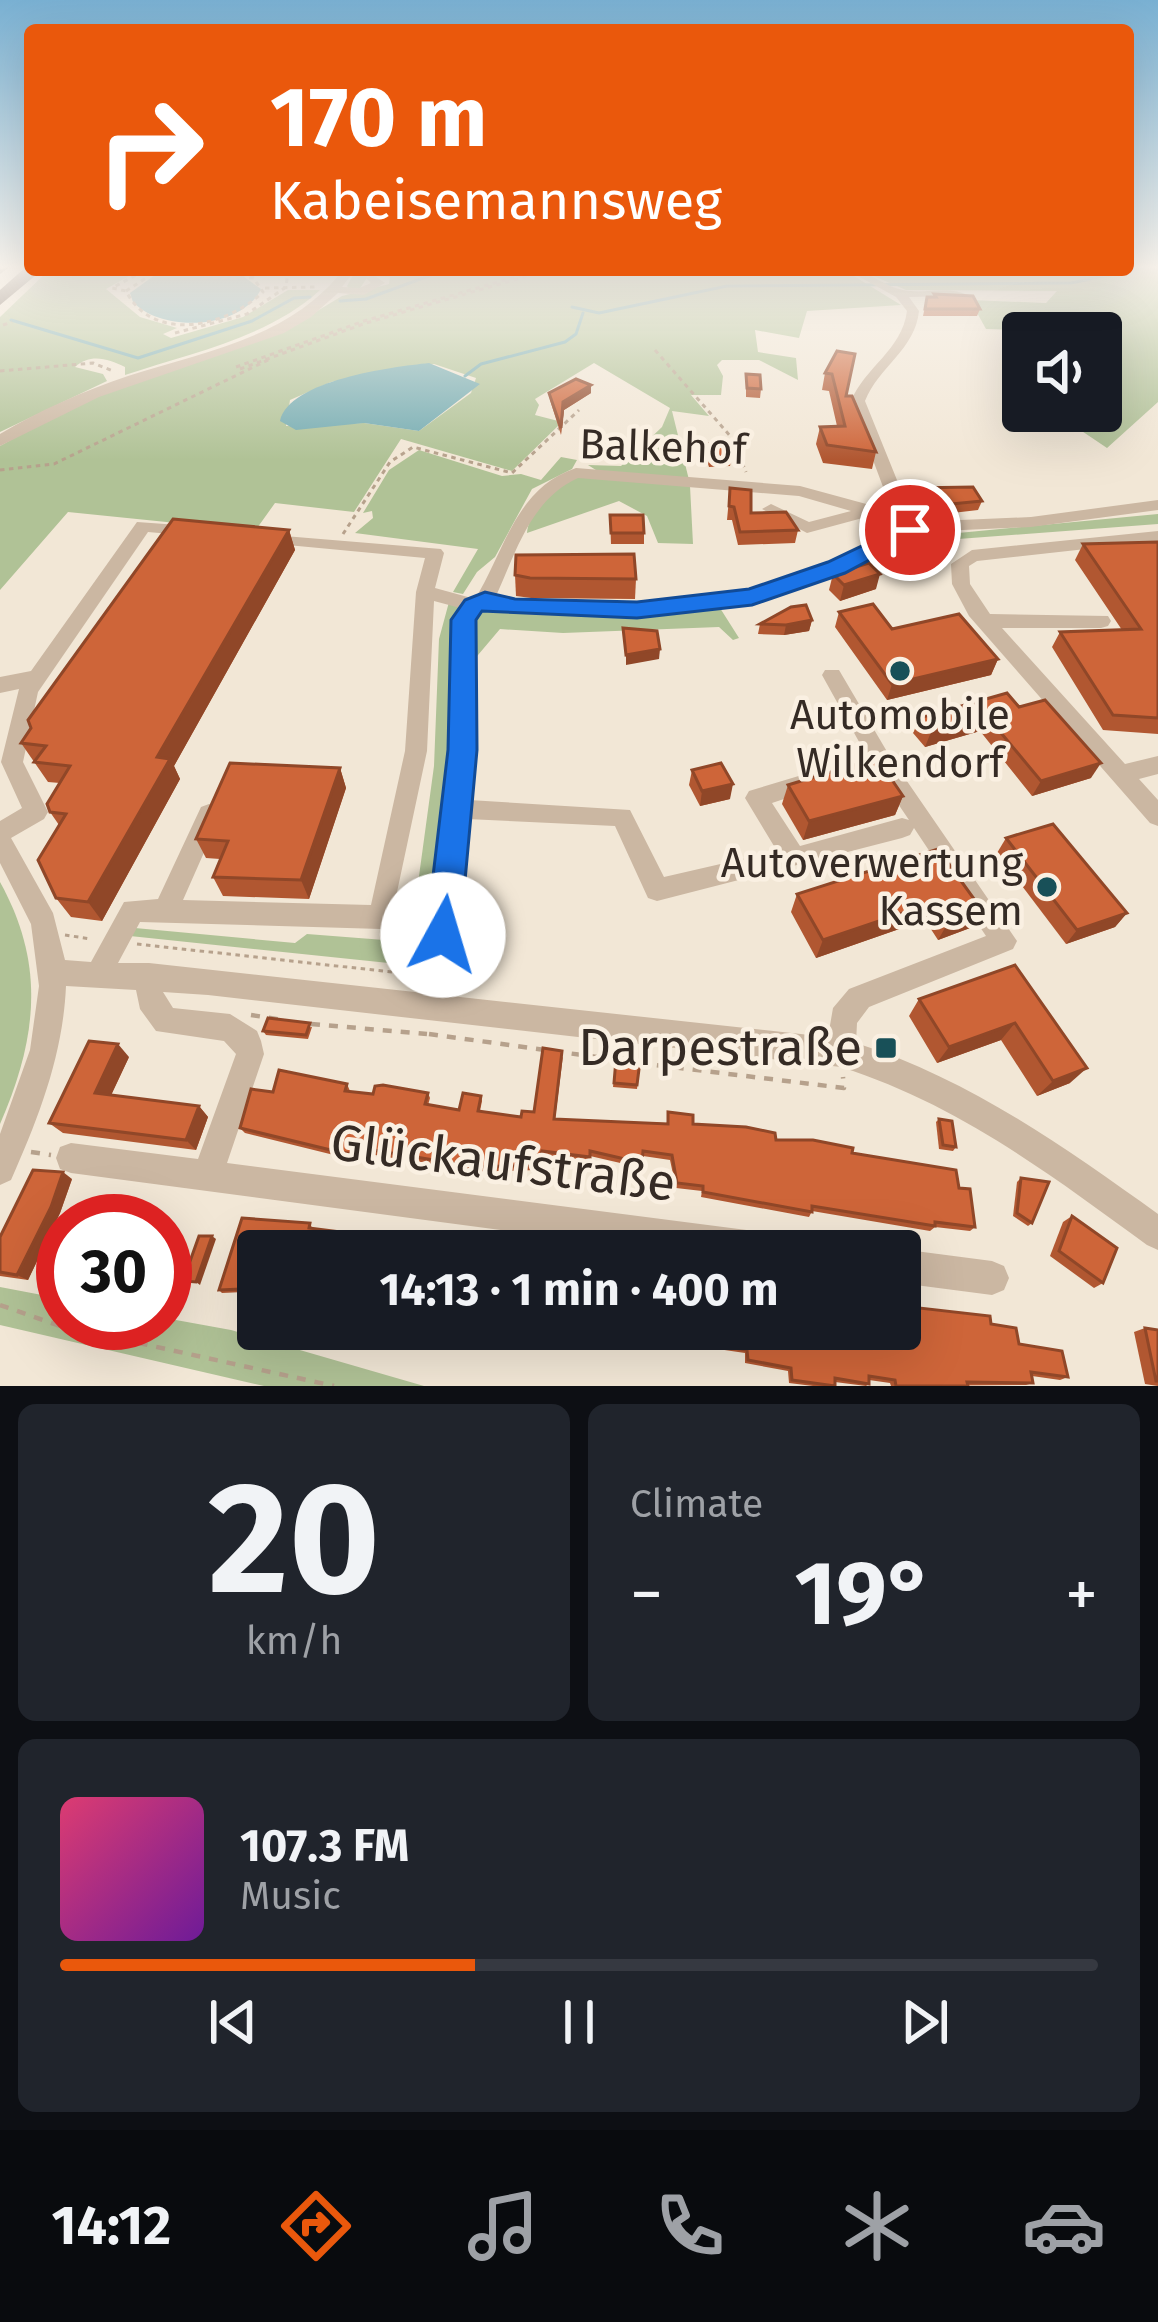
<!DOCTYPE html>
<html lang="en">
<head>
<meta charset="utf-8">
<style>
	:root { --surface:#171b24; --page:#20242c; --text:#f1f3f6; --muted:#9ea1a6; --line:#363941; --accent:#ea580c }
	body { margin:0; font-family:"Fira Sans",sans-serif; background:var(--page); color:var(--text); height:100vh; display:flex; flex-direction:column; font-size:45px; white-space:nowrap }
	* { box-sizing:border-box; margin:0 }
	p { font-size:39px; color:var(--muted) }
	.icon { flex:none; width:66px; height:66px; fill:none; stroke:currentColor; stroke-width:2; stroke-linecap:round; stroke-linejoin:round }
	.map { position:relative; height:1386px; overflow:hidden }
	.details { display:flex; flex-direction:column; gap:18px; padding:18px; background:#0d0f14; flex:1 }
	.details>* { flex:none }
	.banner { position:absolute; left:24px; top:24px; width:1110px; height:252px; border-radius:12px; box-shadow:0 12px 48px #0002; background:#ea580c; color:#fff; overflow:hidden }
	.controls { position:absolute; left:1002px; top:312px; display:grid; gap:24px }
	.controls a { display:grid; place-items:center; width:120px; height:120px; border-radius:12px; background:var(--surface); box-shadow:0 12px 48px #0002; font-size:60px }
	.speed { position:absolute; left:36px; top:1194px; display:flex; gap:24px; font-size:60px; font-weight:700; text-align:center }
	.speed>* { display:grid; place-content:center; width:156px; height:156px; border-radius:50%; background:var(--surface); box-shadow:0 12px 48px #0002; line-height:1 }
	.speed .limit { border:18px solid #d22; background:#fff; color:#111 }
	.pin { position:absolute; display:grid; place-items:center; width:102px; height:102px; color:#fff; margin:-51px; border:6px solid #fff; border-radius:50%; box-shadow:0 3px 12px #0007 }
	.me { position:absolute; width:132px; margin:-66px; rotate:6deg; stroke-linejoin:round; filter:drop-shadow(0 0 9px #0008) }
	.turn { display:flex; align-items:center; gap:42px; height:252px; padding:0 48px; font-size:54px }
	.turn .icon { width:156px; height:156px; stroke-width:2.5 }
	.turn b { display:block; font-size:84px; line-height:102px }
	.big { font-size:90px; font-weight:700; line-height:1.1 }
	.details .widget { flex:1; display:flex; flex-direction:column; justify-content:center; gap:18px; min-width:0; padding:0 42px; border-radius:18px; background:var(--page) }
	.details .dial { align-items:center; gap:0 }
	.dial b { font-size:156px; line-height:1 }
	.song { display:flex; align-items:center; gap:36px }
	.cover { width:144px; height:144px; border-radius:18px; background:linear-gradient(135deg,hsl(340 70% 55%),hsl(280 70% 35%)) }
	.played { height:12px; border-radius:6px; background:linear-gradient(90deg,var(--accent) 40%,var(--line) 40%) }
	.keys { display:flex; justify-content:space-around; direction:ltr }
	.heat { display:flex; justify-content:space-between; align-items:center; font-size:66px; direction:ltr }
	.details .tiles { flex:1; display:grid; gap:18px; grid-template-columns:1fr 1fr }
	.widget:last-child { grid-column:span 2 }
	.trip { position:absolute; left:237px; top:1230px; width:684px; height:120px; border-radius:12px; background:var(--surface); box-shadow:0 12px 48px #0002; font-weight:700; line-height:120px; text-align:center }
	.tabs { display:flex; height:192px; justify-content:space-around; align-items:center; background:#090b0e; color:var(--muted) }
	.tabs .icon { width:84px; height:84px }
	.tabs .active { color:var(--accent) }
	.tabs b { font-size:54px; color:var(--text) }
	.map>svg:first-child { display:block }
	.green { fill:#b0c296; fill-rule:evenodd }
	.water { fill:#73abb1 }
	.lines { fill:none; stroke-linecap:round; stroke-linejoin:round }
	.stream { stroke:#73abb1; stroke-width:3 }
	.path-far1 { stroke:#b6a18c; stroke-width:3; stroke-dasharray:4.5 4.5; stroke-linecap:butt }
	.path { stroke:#b6a18c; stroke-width:4.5; stroke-dasharray:9 9; stroke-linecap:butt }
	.minor { fill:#cbb7a2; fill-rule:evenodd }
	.highway { fill:#56453b; fill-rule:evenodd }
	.path-bridge { stroke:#b6a18c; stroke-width:3; stroke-dasharray:4.5 4.5; stroke-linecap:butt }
	.wall { fill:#b15731 }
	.shaded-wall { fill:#904728 }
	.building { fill:#ce6539; stroke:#904728; stroke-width:3 }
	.route { fill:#1a73e8; stroke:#114b97; stroke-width:3 }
	.poi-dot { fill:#185058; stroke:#faf0e2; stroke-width:4.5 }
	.labels { text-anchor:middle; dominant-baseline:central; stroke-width:9; stroke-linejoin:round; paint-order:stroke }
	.street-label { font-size:42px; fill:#352b25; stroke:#faf0e2 }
	.poi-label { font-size:42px; fill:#352b25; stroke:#faf0e2 }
	.near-poi-label { font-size:51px; fill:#352b25; stroke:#faf0e2; text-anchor:end }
	.near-street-label { font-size:51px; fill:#352b25; stroke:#faf0e2 }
</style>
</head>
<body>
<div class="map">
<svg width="1158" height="1386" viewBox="0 0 1158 1386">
	<rect width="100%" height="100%" fill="#f2e7d6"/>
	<g class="green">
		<path d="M1128,266H1158V402L1107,448L1052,411H1101V333L986,329L970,300L1046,303L1057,291L906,290L860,270Z"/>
		<path d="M49,270H159L136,272L106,289L140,317L177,328L163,334L171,338L243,317L288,290H320C268,338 190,353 125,375V367C108,359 91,353 75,367L103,374L107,381L0,432V317Z"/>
		<path d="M356,270H844L901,305L807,311L799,338L755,330L758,352L796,358L798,380L759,360H722L717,365L723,376L721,395H691L709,416L672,411L689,480L599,472L588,465L621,466L662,427L670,408L594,363L535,399L539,405L535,415L562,422L512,471L401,439L354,512L275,503L255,531L68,512L0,590V446L76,404L299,322L342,296L389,284L390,277L368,276L359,290H350L347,286ZM434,364L476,378L471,393L419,431L364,423L286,426L290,400L331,382Z"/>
		<path d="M419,450L502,476L521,474L541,480L561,457L577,460L572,469L532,489L495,557L477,572L463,594L453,592L478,549L355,533L373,518L372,511L363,513L389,470Z"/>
		<path d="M578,477L690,486L693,544L658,543L647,516L619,501L527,533C529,508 555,487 578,477Z"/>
		<path d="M1158,514V524L945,540L934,553L887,551L927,536Z"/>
		<path d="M449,602L463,606L452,624L450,784L427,967L130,936L135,928L295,943L307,934L410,942L434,766L439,639Z"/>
		<path d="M488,607L643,614L720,608L739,638L733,640L719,627L563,633L500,629L467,668L470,623Z"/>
		<path d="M0,882C46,965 37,1039 0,1124Z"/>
		<path d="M0,1287L63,1299V1323H165V1318L231,1330L424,1386H264L0,1325Z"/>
	</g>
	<g class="water">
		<path d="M179,270L240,274L261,289C241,330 162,333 133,302L130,293L155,275Z"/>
		<path d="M429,363L480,384L419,431L364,423L296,430L280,421C289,380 392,367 429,363Z"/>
	</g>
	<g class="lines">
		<g class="stream">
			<path d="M340,301L366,299L445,270"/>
			<path d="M572,307L599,313L727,286L1071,283L1152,266"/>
			<path d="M11,320L138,358L252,321L294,298L310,297"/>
			<path d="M465,376L481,364L565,342L576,334L583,313"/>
		</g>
		<g class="path-far1">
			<path d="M171,270L136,275L112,288L126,291C153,344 226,327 263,292L252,276L224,270"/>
			<path d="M204,277L254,278"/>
			<path d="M265,288L315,287"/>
			<path d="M126,291L146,278"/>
			<path d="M3,325L12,322"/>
			<path d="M175,333L247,314L286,287L288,270"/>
			<path d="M655,350L732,438L746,472"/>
			<path d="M236,367L364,321L539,270"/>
			<path d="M240,369L366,323L548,270"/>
			<path d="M0,371L93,363L113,371"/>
			<path d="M0,470L54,464L272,358"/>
			<path d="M343,534L390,462L413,447L512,473L579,410"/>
			<path d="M65,935L91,939"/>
			<path d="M137,944L419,975"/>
		</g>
		<g class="path">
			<path d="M251,1015L283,1020"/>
			<path d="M311,1024L427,1034"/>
			<path d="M429,1034L618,1060"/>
			<path d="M639,1063L844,1088L843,1077"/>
			<path d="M31,1152L51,1155"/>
			<path d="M0,1305L57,1325L334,1386"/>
		</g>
		<g class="minor">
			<path d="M343,270H355L342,287L359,288L371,283L366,278L372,274L385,283L364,295L338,293L311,317L284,333L99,397L0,446V434C40,410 84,391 128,376C206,351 290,338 343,270Z"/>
			<path d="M847,270C870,270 882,286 903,290C928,295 948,284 971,297L965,301L948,296L909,297L919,311C915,350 879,366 865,401L914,522L1031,517L1158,500V510L1031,527L919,532L843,571L752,603L637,616L531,615L489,607L474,621L473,750L469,800L630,810L664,877L777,851L745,798L749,791L812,772L820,775L823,781L820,787L772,803L800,846L902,818L909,820L873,767L822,675L825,670H839L889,755L1017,941L1013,949L869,1007L857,1023L856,1043C969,1079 1063,1146 1158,1214V1250L1147,1245C1050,1174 957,1104 841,1067L208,995L163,992L173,1008L230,1014L257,1031L261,1041L264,1054L227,1163L785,1235L797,1239L801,1251H660L71,1173L60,1169L56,1158L60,1147L71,1143L198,1159L236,1054L224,1041L156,1031L140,1009L136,990L66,986C63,1055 39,1117 11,1180L0,1185V1134L30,1050L39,986L31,924L0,863V821L22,808L1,762L19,689L0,693V677L31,671L137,522L193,526L202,531L193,536L148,532L38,692L23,762L48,812L44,819L11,838L53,913L65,960L91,962L124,902L158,899L201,807L209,804L217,807L221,814L183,900L371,905L405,751L416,592L425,558L266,543L257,538L260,534L441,549L444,553L435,588L475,599C505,551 515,488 576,468L800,486L892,511L851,401C865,367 902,350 907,311L896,297ZM578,478L799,496L851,511L809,522L771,504L762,509L807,533L870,516L897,523L900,528L831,563L750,591L637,604L531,603L496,596C516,552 531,499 578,478ZM434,601L464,609L454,619L451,750L424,993L149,963H118L140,922L381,929L390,925L427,751ZM467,819L615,826L648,898L657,901L902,838L910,835L914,828L986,936L849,989L833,1008L828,1037L451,996Z"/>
			<path d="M1158,531V541L977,561L969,566L970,584L990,614L1108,616L1111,621L1108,626L1101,628H1002L1125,764L1158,756V774L1139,779L1158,800V826L1150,823L969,616L952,584L951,564L972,550Z"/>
			<path d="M900,1249L992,1261L1004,1266L1009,1278L1004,1290L992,1295L900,1283V1251H896Z"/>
		</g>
		<g class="highway">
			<path d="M0,266H11L0,274Z"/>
			<path d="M27,266L42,270L0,305V290Z"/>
		</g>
		<path class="path-bridge" d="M0,268L13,267"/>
	</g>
	<g class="wall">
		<path d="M934,294L980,309L977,316H923L927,297H933Z"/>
		<path d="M837,351L846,396L876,452L872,469L823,463L816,444L820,427L837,426L829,391L822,390L825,373Z"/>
		<path d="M746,374L761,389L760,398L746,397Z"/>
		<path d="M591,385V393L564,410L561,435L550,400L549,393Z"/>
		<path d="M706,444L732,456L730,466L709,467L705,454Z"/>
		<path d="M730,488L751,513L798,530L795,543L738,545L732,520H727Z"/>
		<path d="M912,488L982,501L978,510L918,517L909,498Z"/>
		<path d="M610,515L644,533V544H611Z"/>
		<path d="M289,530L295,550L174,766L180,779L102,921L71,917L56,898L59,825L50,812L60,783L48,782L21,743Z"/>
		<path d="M1158,542V734L1103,730L1052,647L1060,632L1122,630L1075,560L1083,544Z"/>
		<path d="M833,574L876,589L840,601L829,590Z"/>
		<path d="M515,575L636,579L635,599L531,598L516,596Z"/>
		<path d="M839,612L892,629L998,659L991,675L887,700L835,627Z"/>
		<path d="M812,620L809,631L784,635L758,634L760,624Z"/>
		<path d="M1007,693L1091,778L1032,796L980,731L925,747L913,733L919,718Z"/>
		<path d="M340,768L346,788L309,899L223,896L213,877L220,859L206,858L196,839Z"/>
		<path d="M692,770L730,799L700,806L689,785Z"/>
		<path d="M788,785L903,796L895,815L803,840L782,804Z"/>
		<path d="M1006,838L1127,913L1115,927L1066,944L997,853Z"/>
		<path d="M938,849L970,928L938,940L925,920L816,958L791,912L797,894Z"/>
		<path d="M1015,965L1070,1083L1037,1096L1001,1040L937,1063L909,1016L919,999Z"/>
		<path d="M312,1027L308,1039L266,1035L263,1031Z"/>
		<path d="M563,1056L555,1119L693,1124L852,1153L959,1188L975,1227L970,1231L935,1227L930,1231L812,1211L809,1217L701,1197L702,1191L676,1188L670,1160L643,1156L642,1168L590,1156V1162L542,1156L536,1170L477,1172L369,1154L368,1160L342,1157L245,1133L240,1128L273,1092L347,1084L350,1091L373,1094L428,1093L430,1098L428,1105L459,1110L481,1096L482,1101L480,1111L521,1117L534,1112Z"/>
		<path d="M129,1057L111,1095L199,1106L208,1117L196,1150L63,1133L49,1123Z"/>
		<path d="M616,1059L640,1061L637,1089L613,1087Z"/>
		<path d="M939,1119L956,1147L953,1151L939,1149L936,1122Z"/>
		<path d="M1021,1178L1032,1223L1028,1226L1013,1216L1017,1182Z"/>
		<path d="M72,1179L60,1213L28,1280L0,1276V1237Z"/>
		<path d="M1072,1216L1103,1283L1094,1288L1050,1256L1063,1222Z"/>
		<path d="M242,1218L310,1223L312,1228L388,1238L389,1232L419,1236L420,1243L485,1251H258V1296L244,1292L222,1293L219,1290Z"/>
		<path d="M910,1307L991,1324L1068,1377L1060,1380L1032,1376L1033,1383L1026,1385L891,1386L890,1383L869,1380V1384L866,1386L835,1382V1386H813L789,1383L788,1371L745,1363V1353L704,1347V1329H900Z"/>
		<path d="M1145,1328L1158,1330V1386L1145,1384L1134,1332Z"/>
		<path d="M458,1329L457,1338L436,1340L407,1333L406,1330Z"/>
		<path d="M551,1329H631L629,1347L551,1335Z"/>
	</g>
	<g class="shaded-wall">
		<path d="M591,385V393L564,410L561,435L563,402Z"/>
		<path d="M289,530L295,550L174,766L180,779L102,921L88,902L157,757Z"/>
		<path d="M880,574L876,589L840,601L844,585Z"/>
		<path d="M812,620L809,631L784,635L786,625Z"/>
		<path d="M660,649L659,659L626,665V655Z"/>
		<path d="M998,659L991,675L887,700L892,684Z"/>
		<path d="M987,716L980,731L925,747L931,732Z"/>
		<path d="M1101,763L1091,778L1032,796L1041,781Z"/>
		<path d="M340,768L346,788L309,899L301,880Z"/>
		<path d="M733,784L730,799L700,806L702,791Z"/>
		<path d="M903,796L895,815L803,840L809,821Z"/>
		<path d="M935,902L925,920L816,958L823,940Z"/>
		<path d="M982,910L970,928L938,940L949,921Z"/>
		<path d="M1127,913L1115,927L1066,944L1077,930Z"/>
		<path d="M1015,1023L1001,1040L937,1063L949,1047Z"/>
		<path d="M118,1044L129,1057L107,1104L95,1093Z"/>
		<path d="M1087,1068L1070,1083L1037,1096L1053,1081Z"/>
		<path d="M199,1106L208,1117L196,1150L186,1140Z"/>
		<path d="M63,1172L72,1179L60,1213L28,1280L17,1275Z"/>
		<path d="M212,1236L216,1239L200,1285L196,1282Z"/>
	</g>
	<g class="building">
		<path d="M934,294L973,296L980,309H925L927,297H936Z"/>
		<path d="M837,351L855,354L846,396H852L876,452L827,445L820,427L845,426L832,374L825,373Z"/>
		<path d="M746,374L760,375L761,389L747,388Z"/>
		<path d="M576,379L591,385L563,402L561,428L549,393Z"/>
		<path d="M727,443L732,456L710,457L706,444Z"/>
		<path d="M973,487L982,501L921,507L912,488Z"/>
		<path d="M730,488L751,490V513L786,512L798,530L740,532L734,507L729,506Z"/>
		<path d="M610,515H643L644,533H611Z"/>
		<path d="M173,519L289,530L157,757L170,759L88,902L56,898L38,860L66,814L50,812L47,804L70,766L34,762L46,746L21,743L31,728L28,720Z"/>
		<path d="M1158,542V718L1113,715L1060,632L1141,629L1083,544Z"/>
		<path d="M634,554L636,579L530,578L515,575L516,555Z"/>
		<path d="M869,563L880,574L844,585L833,574Z"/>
		<path d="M873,604L892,629L959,614L998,659L892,684L839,612Z"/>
		<path d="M806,605L812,620L786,625L760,624L791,607Z"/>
		<path d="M623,628L657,631L660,649L626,655Z"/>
		<path d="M1007,693L1019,707L1045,700L1101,763L1041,781L987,716L931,732L919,718Z"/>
		<path d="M877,758L903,796L809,821L788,785Z"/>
		<path d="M230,763L340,768L301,880L213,877L228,841L196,839Z"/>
		<path d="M721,763L733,784L702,791L692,770Z"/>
		<path d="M1053,824L1127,913L1077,930L1006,838Z"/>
		<path d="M938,849L982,910L949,921L935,902L823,940L797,894Z"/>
		<path d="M1015,965L1087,1068L1053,1081L1015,1023L949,1047L919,999Z"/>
		<path d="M268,1018L310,1023L306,1035L263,1031Z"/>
		<path d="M89,1041L118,1044L95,1093L199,1106L186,1140L49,1123Z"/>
		<path d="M543,1048L562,1051L554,1119L668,1124V1112L693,1115V1124L746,1127L775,1133L776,1140H813L853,1148L852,1153L956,1170L959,1188L970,1189L975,1227L935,1222V1226L812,1206V1212L703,1192V1186L677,1183L672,1155L643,1151L642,1163L590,1151V1157L542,1151L536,1165L476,1167L367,1149L365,1155L339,1152L240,1128L251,1089L273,1092L279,1070L347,1084L345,1091L373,1094L375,1086L383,1085L428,1093L425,1104L459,1110L463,1093L481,1096L478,1111L521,1117L522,1111L534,1112Z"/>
		<path d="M616,1059L640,1061L637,1085L614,1083Z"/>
		<path d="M939,1119L952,1121L956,1147L943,1145Z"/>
		<path d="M33,1170L63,1172L51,1207L17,1275L0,1272V1237Z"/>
		<path d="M1021,1178L1049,1182L1032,1223L1017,1213Z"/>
		<path d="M1072,1216L1117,1248L1103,1283L1059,1251Z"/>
		<path d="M242,1218L310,1223L309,1228L388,1238L389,1232L419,1236L418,1242L485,1251H258V1294L241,1289L219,1290Z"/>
		<path d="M199,1236H212L196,1282L183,1281Z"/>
		<path d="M900,1299L909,1300L910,1307L990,1316L991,1324L1016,1328L1019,1344L1062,1351L1068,1377L1031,1372L1033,1383L967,1382L968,1386H896L895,1380L869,1376V1384L835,1378V1386L792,1380L791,1368L748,1360L747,1350L706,1344V1329H900Z"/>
		<path d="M1145,1328L1158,1330V1381H1156Z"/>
		<path d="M406,1329H457L455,1336L435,1337Z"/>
		<path d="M504,1329H520L519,1343L503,1340Z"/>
		<path d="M551,1329H631L630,1344L551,1331Z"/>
	</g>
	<linearGradient id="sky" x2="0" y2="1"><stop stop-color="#79b0d2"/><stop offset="0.58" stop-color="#f9f4ed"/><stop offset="1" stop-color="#f9f4ed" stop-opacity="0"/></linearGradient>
	<rect width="1158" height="460" fill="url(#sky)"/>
	<path class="route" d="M910,523L921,530L918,534L845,573L752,605L637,618L482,611L476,620L477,750L460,935L455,946L443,951L431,946L426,935L448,750L451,620L465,600L485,592L515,599L637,602L749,589L828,562Z"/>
	<g class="poi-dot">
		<circle cx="900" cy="671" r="12"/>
		<circle cx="1047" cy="887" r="12"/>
		<rect x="874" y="1036" width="24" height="24" rx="6"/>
	</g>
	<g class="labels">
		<g class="street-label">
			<text transform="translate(663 447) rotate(2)">Balkehof</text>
		</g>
		<g class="poi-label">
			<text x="900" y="715">Automobile<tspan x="900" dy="48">Wilkendorf</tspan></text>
			<text x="1023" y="863" text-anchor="end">Autoverwertung<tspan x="1023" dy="48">Kassem</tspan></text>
		</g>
		<g class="near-poi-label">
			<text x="862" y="1048">Darpestraße</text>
		</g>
		<g class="near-street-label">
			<text transform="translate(503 1163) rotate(7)">Glückaufstraße</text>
		</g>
	</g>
</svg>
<div class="controls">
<a><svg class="icon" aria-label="sound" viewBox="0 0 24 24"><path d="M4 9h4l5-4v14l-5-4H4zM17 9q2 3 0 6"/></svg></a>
</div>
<div class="speed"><div class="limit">30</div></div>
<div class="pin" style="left:910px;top:530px;background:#d93025"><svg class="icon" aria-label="arrive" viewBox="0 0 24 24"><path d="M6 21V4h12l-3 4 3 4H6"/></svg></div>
<svg class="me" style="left:443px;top:935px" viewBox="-20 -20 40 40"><circle r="19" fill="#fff"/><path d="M0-13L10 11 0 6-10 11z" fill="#1a73e8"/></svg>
<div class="trip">14:13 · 1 min · 400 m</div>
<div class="banner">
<div class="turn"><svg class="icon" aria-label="right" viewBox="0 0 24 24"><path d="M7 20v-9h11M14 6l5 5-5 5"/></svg><div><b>170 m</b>Kabeisemannsweg</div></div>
</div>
</div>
<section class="details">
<div class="tiles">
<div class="widget dial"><b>20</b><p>km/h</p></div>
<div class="widget"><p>Climate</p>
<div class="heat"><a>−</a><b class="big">19°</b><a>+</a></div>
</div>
<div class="widget">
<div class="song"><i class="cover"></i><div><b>107.3 FM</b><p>Music</p></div></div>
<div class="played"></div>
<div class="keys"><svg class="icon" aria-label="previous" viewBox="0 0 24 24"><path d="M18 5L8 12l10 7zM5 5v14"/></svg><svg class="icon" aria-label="pause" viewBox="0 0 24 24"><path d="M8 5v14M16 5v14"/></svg><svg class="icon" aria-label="next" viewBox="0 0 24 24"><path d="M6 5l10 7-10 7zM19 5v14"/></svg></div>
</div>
</div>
</section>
<nav class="tabs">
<b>14:12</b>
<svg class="icon active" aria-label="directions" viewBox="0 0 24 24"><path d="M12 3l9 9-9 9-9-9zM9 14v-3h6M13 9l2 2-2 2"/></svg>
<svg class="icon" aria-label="music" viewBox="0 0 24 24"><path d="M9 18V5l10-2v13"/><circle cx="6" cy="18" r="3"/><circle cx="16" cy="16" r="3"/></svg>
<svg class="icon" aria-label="phone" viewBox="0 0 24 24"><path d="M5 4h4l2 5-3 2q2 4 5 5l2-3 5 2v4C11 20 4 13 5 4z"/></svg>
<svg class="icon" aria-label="climate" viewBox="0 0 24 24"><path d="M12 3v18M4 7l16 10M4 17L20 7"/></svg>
<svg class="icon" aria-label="car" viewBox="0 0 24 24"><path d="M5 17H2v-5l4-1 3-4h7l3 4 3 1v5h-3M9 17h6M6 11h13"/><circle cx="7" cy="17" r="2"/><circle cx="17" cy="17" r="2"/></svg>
</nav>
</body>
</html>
